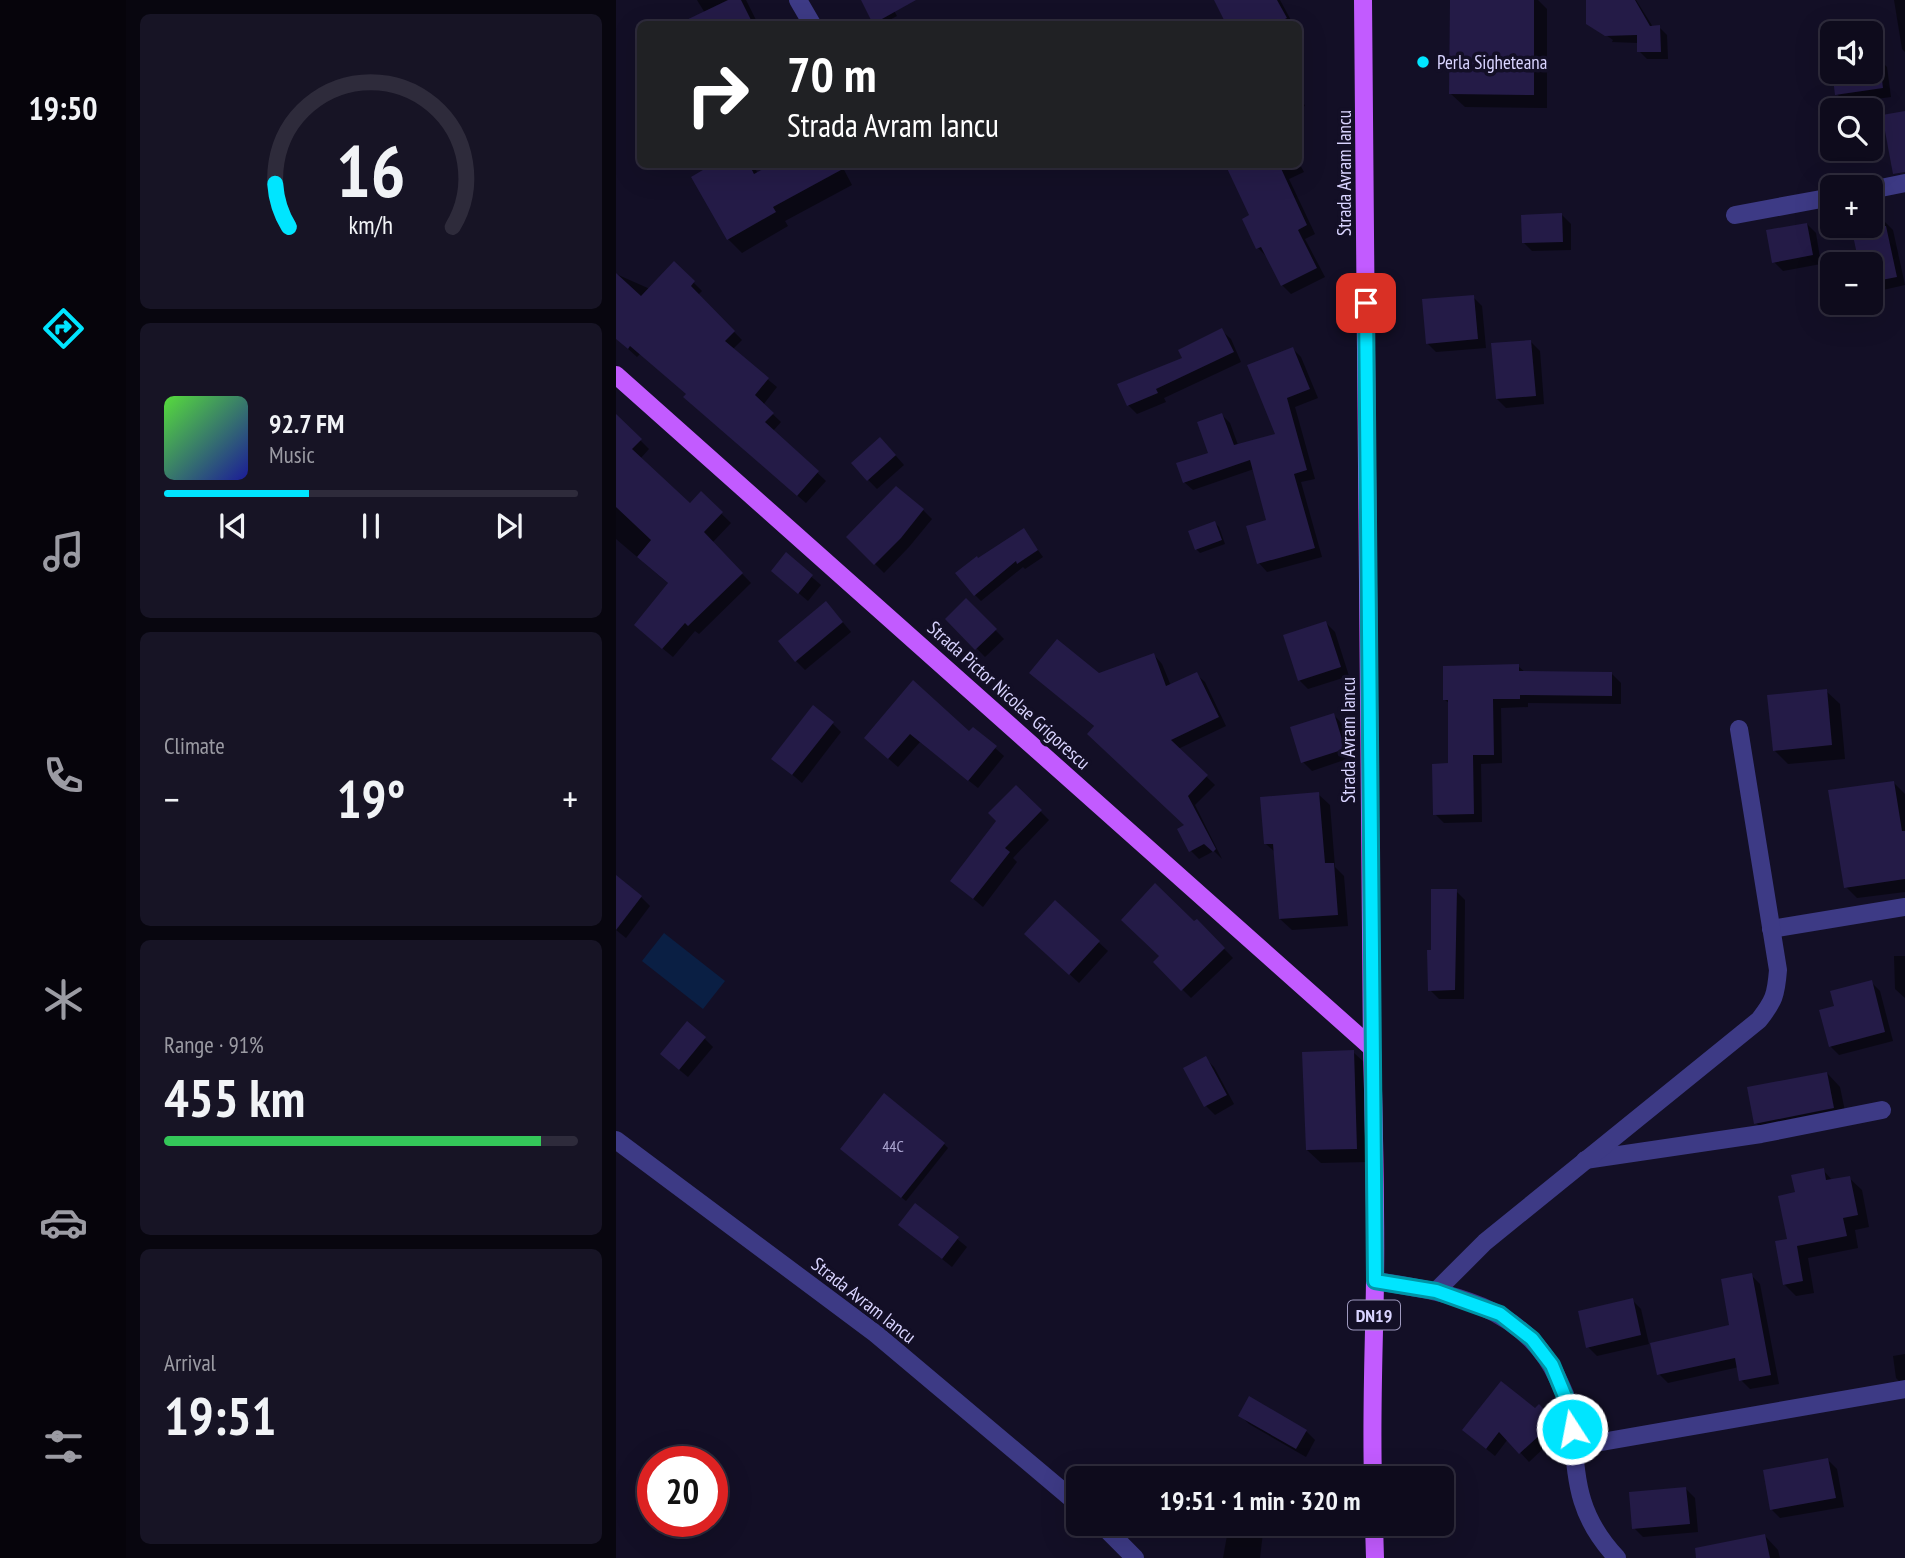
<!DOCTYPE html>
<html lang="en">
<head>
<meta charset="utf-8">
<style>
	:root { --surface:#0e0b1c; --page:#171425; --text:#f1f3f6; --muted:#9b9ba3; --line:#2e2b3b; --accent:#00e5ff }
	body { margin:0; font-family:"PT Sans Narrow",sans-serif; background:var(--page); color:var(--text); height:100vh; display:flex; flex-direction:column; font-size:26px; white-space:nowrap }
	* { box-sizing:border-box; margin:0 }
	p { font-size:23px; color:var(--muted) }
	.icon { flex:none; width:38px; height:38px; fill:none; stroke:currentColor; stroke-width:2; stroke-linecap:round; stroke-linejoin:round }
	.map { position:relative; flex:1; overflow:hidden }
	.panel { display:flex; flex-direction:column; gap:14px; padding:14px; background:#08060f; width:490px }
	.panel>* { flex:none }
	.banner { position:absolute; left:21px; top:21px; width:665px; height:147px; border-radius:10px; box-shadow:0 7px 28px #0002,0 0 0 2px var(--line); background:#202124; color:#fff; overflow:hidden }
	.fabs { position:absolute; left:1204px; top:21px; display:grid; gap:14px }
	.fabs a { display:grid; place-items:center; width:63px; height:63px; border-radius:10px; background:var(--surface); box-shadow:0 7px 28px #0002,0 0 0 2px var(--line); font-size:35px }
	.speed { position:absolute; left:21px; top:1446px; display:flex; gap:14px; font-size:35px; font-weight:700; text-align:center }
	.speed>* { display:grid; place-content:center; width:91px; height:91px; border-radius:50%; background:var(--surface); box-shadow:0 7px 28px #0002,0 0 0 2px var(--line); line-height:1 }
	.speed .limit { border:10px solid #d22; background:#fff; color:#111 }
	.pin { position:absolute; display:grid; place-items:center; width:60px; height:60px; color:#fff; margin:-30px; border-radius:14px; box-shadow:0 4px 10px #0006 }
	.me { position:absolute; width:77px; margin:-38px; rotate:349deg; stroke-linejoin:round; filter:drop-shadow(0 0 5px #0008) }
	.turn { display:flex; align-items:center; gap:24px; height:147px; padding:0 35px; font-size:32px }
	.turn .icon { width:91px; height:91px; stroke-width:2.5 }
	.turn b { display:block; font-size:49px; line-height:60px }
	.big { font-size:52px; font-weight:700; line-height:1.1 }
	.panel .card { flex:1; display:flex; flex-direction:column; justify-content:center; gap:10px; min-width:0; padding:0 24px; border-radius:10px; background:var(--page) }
	.panel .dial { align-items:center; gap:0 }
	.dial svg { height:182px; overflow:visible; fill:none; stroke:var(--line); stroke-width:7; stroke-linecap:round; text-anchor:middle }
	.dial text { fill:var(--text); stroke:none }
	.song { display:flex; align-items:center; gap:21px }
	.cover { width:84px; height:84px; border-radius:10px; background:linear-gradient(135deg,hsl(110 70% 55%),hsl(240 70% 35%)) }
	.played { height:7px; border-radius:4px; background:linear-gradient(90deg,var(--accent) 35%,var(--line) 35%) }
	.keys { display:flex; justify-content:space-around; direction:ltr }
	.heat { display:flex; justify-content:space-between; align-items:center; font-size:38px; direction:ltr }
	.charge { height:10px; border-radius:5px; background:linear-gradient(90deg,#34c759 91%,var(--line) 0) }
	.trip { position:absolute; left:450px; top:1466px; width:388px; height:70px; border-radius:10px; background:var(--surface); box-shadow:0 7px 28px #0002,0 0 0 2px var(--line); font-weight:700; line-height:70px; text-align:center }
	main { display:flex; flex:1; min-height:0 }
	.dock { display:flex; flex-direction:column; width:126px; justify-content:space-around; align-items:center; background:#06040b; color:var(--muted) }
	.dock .icon { width:49px; height:49px }
	.dock .selected { color:var(--accent) }
	.dock b { font-size:32px; color:var(--text) }
	.map>svg:first-child { display:block }
	.water { fill:#0a1f44 }
	.shadow { fill:#0007 }
	.building { fill:#241b47 }
	.lines { fill:none; stroke-linecap:round; stroke-linejoin:round }
	.minor { stroke:#3d3a85; stroke-width:18 }
	.major { stroke:#c25bff; stroke-width:18 }
	.route-casing { stroke:#0095a6; stroke-width:18 }
	.route { stroke:#00e5ff; stroke-width:12 }
	.poi-dot { fill:#00e5ff; stroke:#130f26; stroke-width:2.5 }
	.labels { text-anchor:middle; dominant-baseline:central; stroke-width:7; stroke-linejoin:round; paint-order:stroke }
	.number-label { font-size:16px; fill:#aca6d1 }
	.shield { fill:#130f26; stroke:#9e99be; stroke-width:2 }
	.shield-label { font-size:18px; font-weight:bold; fill:#d9d4ff }
	.poi-label { font-size:19px; fill:#d9d4ff; stroke:#130f26; text-anchor:start }
	.street-label { font-size:19px; fill:#d9d4ff; stroke:#130f26 }
</style>
</head>
<body>
<main>
<nav class="dock">
<b>19:50</b>
<svg class="icon selected" aria-label="directions" viewBox="0 0 24 24"><path d="M12 3l9 9-9 9-9-9zM9 14v-3h6M13 9l2 2-2 2"/></svg>
<svg class="icon" aria-label="music" viewBox="0 0 24 24"><path d="M9 18V5l10-2v13"/><circle cx="6" cy="18" r="3"/><circle cx="16" cy="16" r="3"/></svg>
<svg class="icon" aria-label="phone" viewBox="0 0 24 24"><path d="M5 4h4l2 5-3 2q2 4 5 5l2-3 5 2v4C11 20 4 13 5 4z"/></svg>
<svg class="icon" aria-label="climate" viewBox="0 0 24 24"><path d="M12 3v18M4 7l16 10M4 17L20 7"/></svg>
<svg class="icon" aria-label="car" viewBox="0 0 24 24"><path d="M5 17H2v-5l4-1 3-4h7l3 4 3 1v5h-3M9 17h6M6 11h13"/><circle cx="7" cy="17" r="2"/><circle cx="17" cy="17" r="2"/></svg>
<svg class="icon" aria-label="filters" viewBox="0 0 24 24"><path d="M4 7h16M4 17h16"/><circle cx="9" cy="7" r="2"/><circle cx="15" cy="17" r="2"/></svg>
</nav>
<section class="panel">
<div class="card dial"><svg viewBox="0 0 100 80">
<path d="M14 69A42 42 0 1 1 86 69"/>
<path d="M14 69A42 42 0 0 1 8 50" stroke="#00e5ff"/>
<text x="50" y="56" font-size="32" font-weight="700">16</text>
<text x="50" y="72" font-size="11">km/h</text>
</svg></div>
<div class="card">
<div class="song"><i class="cover"></i><div><b>92.7 FM</b><p>Music</p></div></div>
<div class="played"></div>
<div class="keys"><svg class="icon" aria-label="previous" viewBox="0 0 24 24"><path d="M18 5L8 12l10 7zM5 5v14"/></svg><svg class="icon" aria-label="pause" viewBox="0 0 24 24"><path d="M8 5v14M16 5v14"/></svg><svg class="icon" aria-label="next" viewBox="0 0 24 24"><path d="M6 5l10 7-10 7zM19 5v14"/></svg></div>
</div>
<div class="card"><p>Climate</p>
<div class="heat"><a>−</a><b class="big">19°</b><a>+</a></div>
</div>
<div class="card"><p>Range · 91%</p><b class="big">455 km</b><div class="charge"></div></div>
<div class="card"><p>Arrival</p><b class="big">19:51</b></div>
</section>
<div class="map">
<svg width="1289" height="1558" viewBox="0 0 1289 1558">
	<rect width="100%" height="100%" fill="#130f26"/>
	<path class="water" d="M48,933L109,981L87,1009L26,961Z"/>
	<g class="shadow">
		<path d="M81,0H130L142,24H73L72,22L89,13Z"/>
		<path d="M257,0H272L281,16L266,24H260Z"/>
		<path d="M605,0H664L677,24H611L601,2Z"/>
		<path d="M836,0H922L931,9V108L849,107L835,94Z"/>
		<path d="M972,0H1020L1037,27H1043L1051,35L1052,59H1031L1023,51L1022,43L996,42L997,40L977,26Z"/>
		<path d="M1278,0H1289V52L1286,49Z"/>
		<path d="M1262,58L1271,67L1275,97L1230,103L1221,94L1218,72H1255V59Z"/>
		<path d="M682,91L689,106L682,109Z"/>
		<path d="M682,161L688,172L673,179L699,234L689,239L709,277L675,294L666,285L651,257L642,248L635,216L611,164H682Z"/>
		<path d="M101,164H137L142,174L225,164L236,185L169,221L172,226L126,253L112,239Z"/>
		<path d="M946,215L955,224V250L916,251L907,242Z"/>
		<path d="M1268,221L1277,230L1289,285L1258,292L1255,289V264H1245L1237,227L1255,226V223Z"/>
		<path d="M1191,224L1200,233L1205,264L1167,271L1158,262Z"/>
		<path d="M58,263L86,291L82,295L126,340L116,350L161,387L147,405L165,422L157,431L210,481L190,503L78,406L72,395L24,354L21,357L0,338V274L34,289Z"/>
		<path d="M857,297L866,306L870,348L820,352L811,343Z"/>
		<path d="M606,331L615,339L625,362L548,398L550,402L521,414L512,405L568,358Z"/>
		<path d="M915,342L924,351L928,404L890,408L881,399Z"/>
		<path d="M677,349L685,357L702,398L679,407L699,479L685,482L706,557L651,572L643,563L652,522L638,469L577,490L568,482L594,454L606,415L614,423L622,445L661,435Z"/>
		<path d="M0,416L33,449L24,459L74,505L85,494L115,523L96,543L135,583L83,634L79,631L57,657L29,634L53,584L0,539Z"/>
		<path d="M273,448L288,465L261,489L237,464Z"/>
		<path d="M307,510L316,519L293,547L268,573L232,537Z"/>
		<path d="M599,523L603,527L609,544L584,553L580,549Z"/>
		<path d="M407,530L427,557L409,569L407,567L365,601L359,595L362,560Z"/>
		<path d="M170,555L205,585L192,601L166,579Z"/>
		<path d="M350,600L388,639L369,657L332,619Z"/>
		<path d="M219,613L235,632L189,670L180,661Z"/>
		<path d="M710,623L719,632L733,676L692,689L683,680Z"/>
		<path d="M538,655L546,664L555,686L580,674L589,682L610,726L562,749L599,785L579,805L606,859L598,851L583,859L575,851L571,825L479,727L415,673L483,675Z"/>
		<path d="M902,666L910,673L996,674L1005,683V704L912,703V707L885,708L886,763L865,764L866,822L828,823L819,814L834,765V704L829,700Z"/>
		<path d="M297,683L353,734L379,748L388,756L362,788L304,742L282,767L259,747Z"/>
		<path d="M1210,691L1224,704L1229,759L1172,764L1158,750Z"/>
		<path d="M718,715L726,724L737,757L696,771L687,762Z"/>
		<path d="M216,723L225,732L186,783L158,759Z"/>
		<path d="M1278,783L1289,794V892L1241,898L1230,887Z"/>
		<path d="M400,787L433,820L397,858L401,862L367,907L336,881L382,821Z"/>
		<path d="M702,794L714,805L719,867L728,876L732,926L676,930L664,919L660,853L650,844Z"/>
		<path d="M840,891L849,900L848,999H823L814,990L817,951Z"/>
		<path d="M0,893L25,897L34,906L10,938L0,930Z"/>
		<path d="M439,902L492,951L463,983L419,942Z"/>
		<path d="M581,921L617,958L575,998L539,962Z"/>
		<path d="M1278,956H1289V998L1279,989Z"/>
		<path d="M1255,982L1264,991L1277,1041L1223,1055L1214,1046Z"/>
		<path d="M88,1038L97,1047L72,1077L55,1063Z"/>
		<path d="M737,1052L751,1065L754,1162L705,1163L691,1150Z"/>
		<path d="M589,1058L598,1067L618,1104L599,1115L590,1106Z"/>
		<path d="M1211,1073L1224,1087L1231,1121L1153,1136L1140,1123Z"/>
		<path d="M328,1144L332,1148L290,1201L230,1153Z"/>
		<path d="M1207,1170L1217,1181L1233,1178L1246,1190L1253,1227L1239,1230L1242,1248L1192,1258L1198,1293L1180,1296L1168,1284L1181,1194Z"/>
		<path d="M300,1205L351,1247L336,1267L284,1225Z"/>
		<path d="M1135,1275L1144,1284L1163,1384L1134,1389L1125,1380L1123,1367L1052,1383L1043,1374L1115,1327Z"/>
		<path d="M1016,1300L1025,1309L1033,1344L981,1356L972,1347Z"/>
		<path d="M1289,1354V1381L1284,1382L1280,1378L1277,1356Z"/>
		<path d="M634,1399L690,1431L699,1440L690,1457L633,1424L624,1415Z"/>
		<path d="M923,1406L946,1431L913,1462L892,1439L879,1456L858,1439Z"/>
		<path d="M1212,1460L1221,1469L1228,1507L1164,1518L1156,1510Z"/>
		<path d="M615,1475L639,1477L640,1479H615Z"/>
		<path d="M1070,1489L1079,1498L1082,1532L1027,1537L1018,1528Z"/>
		<path d="M613,1524H648L644,1558H607Z"/>
		<path d="M1149,1536L1162,1550L1164,1558H1099Z"/>
	</g>
	<g class="building">
		<path d="M112,0H125L137,24H62Z"/>
		<path d="M245,0H300L257,24Z"/>
		<path d="M598,0H661L671,18L659,24H610Z"/>
		<path d="M834,0H918V95L833,94Z"/>
		<path d="M970,0H1019L1034,26L1044,25L1045,52H1021V35L989,36L970,24Z"/>
		<path d="M1263,56L1267,88L1219,95L1215,62L1216,72H1255V57Z"/>
		<path d="M1289,111V172L1277,174L1266,115Z"/>
		<path d="M97,164H133L138,174L156,164H236L157,207L160,212L111,240L75,177Z"/>
		<path d="M609,164H663L691,225L682,230L701,268L665,286L645,247L640,249L626,219L633,215Z"/>
		<path d="M946,213L947,242L906,243L905,215Z"/>
		<path d="M1191,223L1197,255L1156,263L1150,230Z"/>
		<path d="M1235,226H1270L1281,277L1255,282V264H1243Z"/>
		<path d="M58,261L79,281L75,286L119,331L109,341L153,378L139,395L158,413L149,422L203,471L181,496L67,397L70,394L14,346L12,349L0,339V273L25,296Z"/>
		<path d="M858,295L862,339L810,344L806,299Z"/>
		<path d="M606,328L618,352L540,389L542,393L511,406L501,384L566,358L562,350Z"/>
		<path d="M915,340L920,396L880,399L875,343Z"/>
		<path d="M677,347L694,389L671,398L691,470L678,474L699,548L641,564L630,526L650,520L634,460L567,483L560,463L592,453L581,422L606,413L618,445L659,434L631,365Z"/>
		<path d="M0,414L26,439L16,449L74,503L85,491L107,512L88,532L127,573L72,626L69,623L46,649L18,625L52,583L21,557L35,540L0,507Z"/>
		<path d="M264,437L280,455L251,481L235,463Z"/>
		<path d="M280,486L308,509L285,538L258,565L230,537Z"/>
		<path d="M599,521L606,540L579,550L572,531Z"/>
		<path d="M408,528L422,550L401,564L400,561L358,596L339,573L361,556L362,558Z"/>
		<path d="M170,552L197,575L182,594L155,571Z"/>
		<path d="M350,598L381,629L359,650L329,619Z"/>
		<path d="M210,601L227,622L179,662L162,641Z"/>
		<path d="M710,621L725,667L682,681L667,635Z"/>
		<path d="M441,639L483,673L538,653L550,686L581,672L603,717L555,740L592,775L572,796L600,849L597,852L588,844L573,852L561,829L568,825L471,734L478,726L413,673Z"/>
		<path d="M903,664V671L996,672V696L904,695V699H877L878,755H857L858,814L817,815L816,764L832,763V700H827V666Z"/>
		<path d="M297,680L353,731L357,727L381,746L352,781L294,734L272,759L248,738Z"/>
		<path d="M1211,689L1216,745L1157,751L1151,695Z"/>
		<path d="M197,705L218,722L176,775L155,759Z"/>
		<path d="M718,713L729,749L685,763L674,727Z"/>
		<path d="M1278,781L1286,831H1289V879L1228,888L1212,790Z"/>
		<path d="M400,785L426,810L389,848L394,852L357,899L334,881L380,821L372,813Z"/>
		<path d="M703,792L709,863H718L722,915L663,919L657,844H648L644,797Z"/>
		<path d="M0,875L26,896L0,930Z"/>
		<path d="M539,883L578,921L581,919L609,948L565,991L537,962L543,956L505,920Z"/>
		<path d="M815,889H841L839,990L812,991L811,950H815Z"/>
		<path d="M439,900L484,941L453,975L408,934Z"/>
		<path d="M1256,980L1269,1032L1213,1047L1203,1010L1218,1006L1214,991Z"/>
		<path d="M71,1021L90,1037L63,1070L44,1054Z"/>
		<path d="M738,1050L741,1149L690,1150L686,1052Z"/>
		<path d="M590,1056L611,1095L588,1107L567,1068Z"/>
		<path d="M1211,1072L1218,1108L1138,1124L1131,1087Z"/>
		<path d="M268,1093L329,1143L285,1198L224,1149Z"/>
		<path d="M1208,1168L1210,1180L1234,1176L1242,1215L1227,1218L1231,1236L1181,1246L1187,1281L1167,1285L1159,1241L1171,1239L1162,1196L1179,1192L1175,1175Z"/>
		<path d="M299,1203L343,1237L326,1259L282,1225Z"/>
		<path d="M1136,1273L1155,1375L1123,1381L1119,1358L1041,1375L1034,1343L1113,1325L1105,1279Z"/>
		<path d="M1017,1298L1025,1335L970,1348L962,1311Z"/>
		<path d="M885,1381L919,1408L923,1404L939,1421L903,1454L883,1432L870,1449L846,1430Z"/>
		<path d="M633,1396L691,1430L680,1449L622,1416Z"/>
		<path d="M1212,1458L1220,1498L1154,1510L1147,1470Z"/>
		<path d="M1070,1487L1074,1524L1016,1529L1013,1492Z"/>
		<path d="M1149,1534L1154,1558H1080L1079,1548Z"/>
	</g>
	<g class="lines">
		<g class="minor">
			<path d="M182,0L196,24"/>
			<path d="M1255,190L1289,183"/>
			<path d="M1119,215L1216,197"/>
			<path d="M1155,929L1289,907"/>
			<path d="M0,1140L260,1334L462,1504"/>
			<path d="M969,1160L1145,1134L1266,1110"/>
			<path d="M759,1281C833,1292 908,1305 942,1379C947,1390 954,1403 955,1415C961,1474 957,1511 1001,1558"/>
			<path d="M820,1291L869,1242L1143,1020C1158,1001 1160,995 1162,970L1123,729"/>
			<path d="M957,1447L1289,1389"/>
			<path d="M485,1524L519,1558"/>
		</g>
		<g class="major">
			<path d="M747,0L756,1048C758,1126 760,1204 759,1282C758,1348 755,1413 757,1479"/>
			<path d="M0,375L756,1048"/>
			<path d="M758,1524L759,1558"/>
		</g>
	</g>
	<g class="lines">
		<g class="route-casing">
			<path id="route" d="M750,303L759,1281L820,1291L884,1314L916,1339L936,1365L955,1411L956,1429"/>
		</g>
		<use href="#route" class="route"/>
	</g>
	<circle class="poi-dot" cx="807" cy="62" r="7"/>
	<g class="labels">
		<g class="number-label">
			<text x="277" y="1146">44C</text>
		</g>
		<rect class="shield" x="732" y="1300.5" width="52" height="29" rx="5"/>
		<g class="shield-label">
			<text x="758" y="1315">DN19</text>
		</g>
		<g class="poi-label">
			<text x="821" y="62">Perla Sigheteana</text>
		</g>
		<g class="street-label">
			<text transform="translate(728 173) rotate(-90)">Strada Avram Iancu</text>
			<text transform="translate(393 695) rotate(42)">Strada Pictor Nicolae Grigorescu</text>
			<text transform="translate(732 740) rotate(-90)">Strada Avram Iancu</text>
			<text transform="translate(248 1300) rotate(38)">Strada Avram Iancu</text>
		</g>
	</g>
</svg>
<div class="fabs">
<a><svg class="icon" aria-label="sound" viewBox="0 0 24 24"><path d="M4 9h4l5-4v14l-5-4H4zM17 9q2 3 0 6"/></svg></a>
<a><svg class="icon" aria-label="search" viewBox="0 0 24 24"><circle cx="10" cy="10" r="6"/><path d="M15 15l6 6"/></svg></a>
<a>+</a>
<a>−</a>
</div>
<div class="speed"><div class="limit">20</div></div>
<div class="pin" style="left:750px;top:303px;background:#d93025"><svg class="icon" aria-label="arrive" viewBox="0 0 24 24"><path d="M6 21V4h12l-3 4 3 4H6"/></svg></div>
<svg class="me" style="left:956px;top:1429px" viewBox="-20 -20 40 40"><circle r="17" fill="#00e5ff" stroke="#fff" stroke-width="3"/><path d="M0-11L8 9 0 5-8 9z" fill="#fff"/></svg>
<div class="trip">19:51 · 1 min · 320 m</div>
<div class="banner">
<div class="turn"><svg class="icon" aria-label="right" viewBox="0 0 24 24"><path d="M7 20v-9h11M14 6l5 5-5 5"/></svg><div><b>70 m</b>Strada Avram Iancu</div></div>
</div>
</div>
</main>
</body>
</html>
